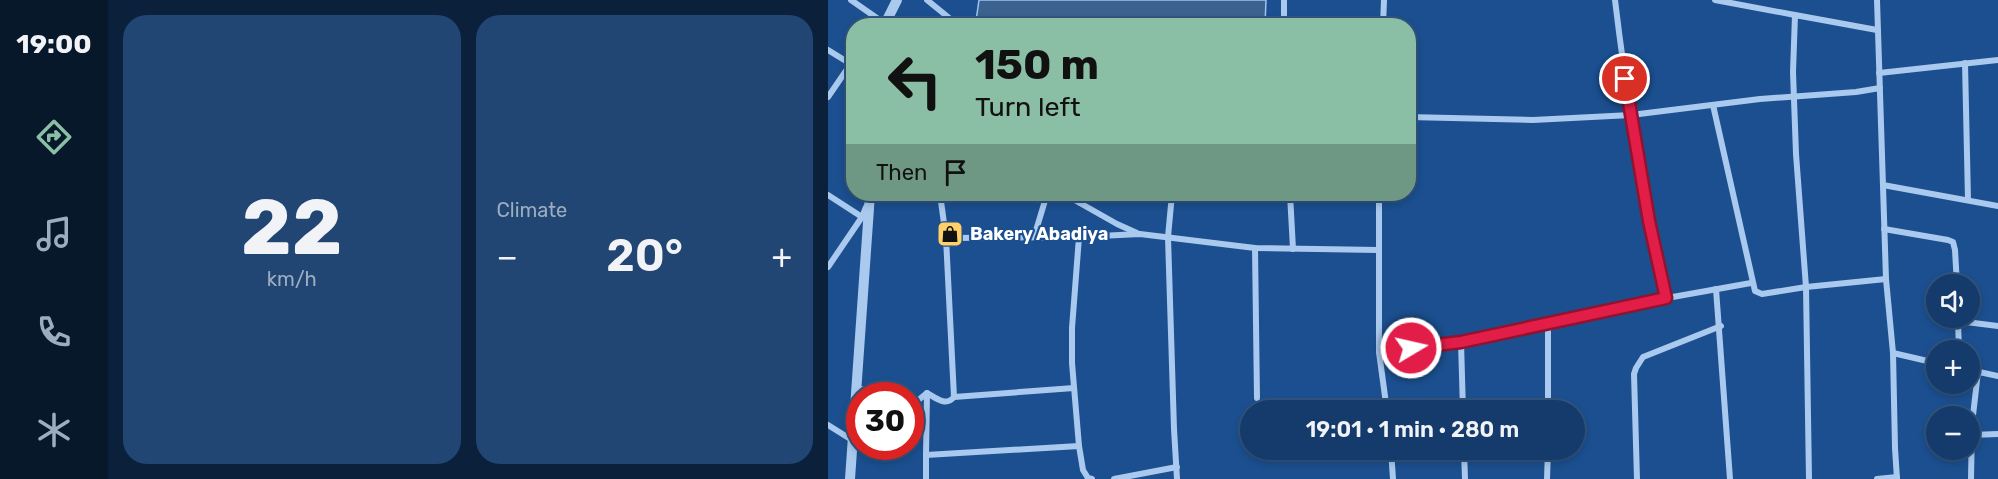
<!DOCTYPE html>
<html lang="en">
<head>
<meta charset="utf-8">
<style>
	:root { --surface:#143b6b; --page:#214673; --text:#f1f3f6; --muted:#9dadc1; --line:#33557e; --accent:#8abfa5 }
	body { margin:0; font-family:Rubik,sans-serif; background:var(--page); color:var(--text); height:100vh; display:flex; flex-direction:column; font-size:22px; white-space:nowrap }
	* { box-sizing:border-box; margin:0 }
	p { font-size:20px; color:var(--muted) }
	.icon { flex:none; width:33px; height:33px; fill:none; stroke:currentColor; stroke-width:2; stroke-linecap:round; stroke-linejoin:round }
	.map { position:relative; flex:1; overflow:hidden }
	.details { display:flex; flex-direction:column; gap:15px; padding:15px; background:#0b203b; width:720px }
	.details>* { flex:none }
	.guide { position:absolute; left:18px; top:18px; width:570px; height:183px; border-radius:24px; box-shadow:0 3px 9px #0003,0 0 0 2px var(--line); background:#8abfa5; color:#111; overflow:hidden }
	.buttons { position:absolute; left:1098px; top:274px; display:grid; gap:12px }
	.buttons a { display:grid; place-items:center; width:54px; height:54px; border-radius:50%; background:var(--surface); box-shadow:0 3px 9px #0003,0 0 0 2px var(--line); font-size:30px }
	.speed { position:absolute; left:18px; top:382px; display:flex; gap:12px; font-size:30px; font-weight:700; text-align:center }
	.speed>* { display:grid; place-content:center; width:78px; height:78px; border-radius:50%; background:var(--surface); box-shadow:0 3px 9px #0003,0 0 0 2px var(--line); line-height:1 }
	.speed .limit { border:9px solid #d22; background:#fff; color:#111 }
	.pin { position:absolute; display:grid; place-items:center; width:51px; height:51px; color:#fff; margin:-26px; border:3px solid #fff; border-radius:50%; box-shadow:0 2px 6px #0007 }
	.me { position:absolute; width:66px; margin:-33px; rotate:81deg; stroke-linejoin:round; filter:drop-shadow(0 0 4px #0008) }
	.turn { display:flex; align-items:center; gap:21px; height:126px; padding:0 30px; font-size:27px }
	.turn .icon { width:78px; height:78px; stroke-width:2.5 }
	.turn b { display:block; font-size:42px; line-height:51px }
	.then { display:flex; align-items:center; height:57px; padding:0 30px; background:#0003; gap:12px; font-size:22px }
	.big { font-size:45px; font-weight:600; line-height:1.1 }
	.details .card { flex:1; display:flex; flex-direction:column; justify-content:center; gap:9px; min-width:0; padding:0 21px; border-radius:24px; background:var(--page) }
	.details .dial { align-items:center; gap:0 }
	.dial b { font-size:78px; line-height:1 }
	.heat { display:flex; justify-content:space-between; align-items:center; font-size:33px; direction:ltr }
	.details .tiles { flex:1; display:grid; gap:15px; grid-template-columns:repeat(2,1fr) }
	.trip { position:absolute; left:412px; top:400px; width:345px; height:60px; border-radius:30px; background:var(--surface); box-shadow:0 3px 9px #0003,0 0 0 2px var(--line); font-weight:600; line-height:60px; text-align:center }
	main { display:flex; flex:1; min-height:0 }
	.dock { display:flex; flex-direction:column; width:108px; justify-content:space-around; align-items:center; background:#08182b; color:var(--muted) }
	.dock .icon { width:42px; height:42px }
	.dock .selected { color:var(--accent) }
	.dock b { font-size:27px; color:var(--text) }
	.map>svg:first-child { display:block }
	.water { fill:#3c6290; stroke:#9cc4f0; stroke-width:1.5 }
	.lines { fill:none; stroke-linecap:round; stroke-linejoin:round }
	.minor { stroke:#a9c9ee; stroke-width:6 }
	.tertiary { stroke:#a9c9ee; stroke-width:10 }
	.route-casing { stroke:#92132f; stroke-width:15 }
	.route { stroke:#e11d48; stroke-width:10 }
	.labels { text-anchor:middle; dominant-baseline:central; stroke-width:4.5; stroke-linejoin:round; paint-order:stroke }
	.poi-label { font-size:18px; font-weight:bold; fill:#fff; stroke:#1b4f8f; text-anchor:start }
</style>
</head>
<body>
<main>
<nav class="dock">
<b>19:00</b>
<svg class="icon selected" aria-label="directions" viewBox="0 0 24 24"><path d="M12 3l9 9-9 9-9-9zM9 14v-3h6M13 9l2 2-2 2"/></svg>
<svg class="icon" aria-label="music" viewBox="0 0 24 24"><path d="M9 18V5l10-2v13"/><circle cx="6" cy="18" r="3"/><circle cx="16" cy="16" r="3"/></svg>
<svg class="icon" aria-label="phone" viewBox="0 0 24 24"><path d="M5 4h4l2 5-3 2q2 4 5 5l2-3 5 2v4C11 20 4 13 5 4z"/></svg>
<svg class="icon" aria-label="climate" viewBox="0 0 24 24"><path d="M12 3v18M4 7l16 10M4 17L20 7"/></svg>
</nav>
<section class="details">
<div class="tiles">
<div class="card dial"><b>22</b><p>km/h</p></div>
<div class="card"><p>Climate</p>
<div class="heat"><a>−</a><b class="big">20°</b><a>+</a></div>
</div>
</div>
</section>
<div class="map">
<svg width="1170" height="479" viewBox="0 0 1170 479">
	<rect width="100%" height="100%" fill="#1b4f8f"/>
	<path class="water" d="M151,0H438L437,25H152L148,21Z"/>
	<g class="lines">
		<g class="minor">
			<path d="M23,0L56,23L55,25"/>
			<path d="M99,0L131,26"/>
			<path d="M456,0V26"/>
			<path d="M787,0C799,100 815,200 839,298"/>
			<path d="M887,0L967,15"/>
			<path d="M1049,0L1058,279L1065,353L1067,448L1069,479"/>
			<path d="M555,26L556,0"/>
			<path d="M0,50L26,66"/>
			<path d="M1137,63L1140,200"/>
			<path d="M1051,73L1170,60"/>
			<path d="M0,97L26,59"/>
			<path d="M885,105L927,291L934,294L978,287L1058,279"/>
			<path d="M580,117L705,120L803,115L932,99L1028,92L1052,88"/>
			<path d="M1055,185L1170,206"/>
			<path d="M112,194L118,238"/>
			<path d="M236,194L289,224L309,233"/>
			<path d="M344,194L340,237L346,429L349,479"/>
			<path d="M462,194L465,249"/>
			<path d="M551,194V352L633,342L839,298L923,283"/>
			<path d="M0,195L34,217"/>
			<path d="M252,203L256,194"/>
			<path d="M1056,229L1120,240L1125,242L1127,250L1129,285"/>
			<path d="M206,237L219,194"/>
			<path d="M251,237L244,328V363L251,446L255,470L260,478L264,479"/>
			<path d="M427,248L429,398"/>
			<path d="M0,267L34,217L38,207"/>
			<path d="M888,289L902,479"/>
			<path d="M633,342L635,411"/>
			<path d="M1131,351L1130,321L1170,326"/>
			<path d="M551,352L559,411"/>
			<path d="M1065,353L1108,363"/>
			<path d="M1142,370L1170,376"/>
			<path d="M28,388L62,396"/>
			<path d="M99,393L98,455L251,446"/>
			<path d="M126,397L246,388"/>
			<path d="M82,401L88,402L99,393C108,398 118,407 126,397L118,238L251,237L312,234L427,248L550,250"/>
			<path d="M720,411V323"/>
			<path d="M0,425L24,440"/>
			<path d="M1143,435L1170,434"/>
			<path d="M563,450L565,479"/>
			<path d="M636,450L637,479"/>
			<path d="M98,479V455"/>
			<path d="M286,479L349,467"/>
			<path d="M719,479L720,450"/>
			<path d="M809,479L806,374L808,368L815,357L893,326"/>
			<path d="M981,479L978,287L968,154L965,72L967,15L1049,30"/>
			<path d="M1049,479L1069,477"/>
			<path d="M1143,479L1144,424L1150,372"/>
		</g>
		<g class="tertiary">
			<path d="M56,26L69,0"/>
			<path d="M22,479L42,194"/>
		</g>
	</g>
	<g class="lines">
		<g class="route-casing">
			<path id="route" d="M583,348L633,342L838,298L821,221L797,79"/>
		</g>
		<use href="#route" class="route"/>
	</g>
	<defs>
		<g id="shop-square" transform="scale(1.35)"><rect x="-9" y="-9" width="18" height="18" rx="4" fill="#ffd166" stroke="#1b4f8f"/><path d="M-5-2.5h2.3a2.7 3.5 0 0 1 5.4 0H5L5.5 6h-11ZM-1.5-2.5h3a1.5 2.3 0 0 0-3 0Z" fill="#111"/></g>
	</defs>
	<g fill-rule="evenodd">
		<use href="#shop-square" x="122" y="234"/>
	</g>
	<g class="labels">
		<g class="poi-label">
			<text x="142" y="234">Bakery Abadiya</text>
		</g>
	</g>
</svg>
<div class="buttons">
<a><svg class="icon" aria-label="sound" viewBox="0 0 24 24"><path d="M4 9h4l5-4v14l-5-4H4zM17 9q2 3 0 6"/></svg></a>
<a>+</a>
<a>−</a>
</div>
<div class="speed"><div class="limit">30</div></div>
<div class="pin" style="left:797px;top:79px;background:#d93025"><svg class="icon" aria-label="arrive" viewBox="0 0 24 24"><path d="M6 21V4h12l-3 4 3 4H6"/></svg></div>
<svg class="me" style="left:583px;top:348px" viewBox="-20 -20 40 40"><circle r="17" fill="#e11d48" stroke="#fff" stroke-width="3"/><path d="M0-11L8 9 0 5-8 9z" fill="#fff"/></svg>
<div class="trip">19:01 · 1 min · 280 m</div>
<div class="guide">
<div class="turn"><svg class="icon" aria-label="left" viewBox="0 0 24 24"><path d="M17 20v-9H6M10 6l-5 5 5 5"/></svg><div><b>150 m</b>Turn left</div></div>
<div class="then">Then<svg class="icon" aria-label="arrive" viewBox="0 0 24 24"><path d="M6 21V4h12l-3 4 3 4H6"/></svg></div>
</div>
</div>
</main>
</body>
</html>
